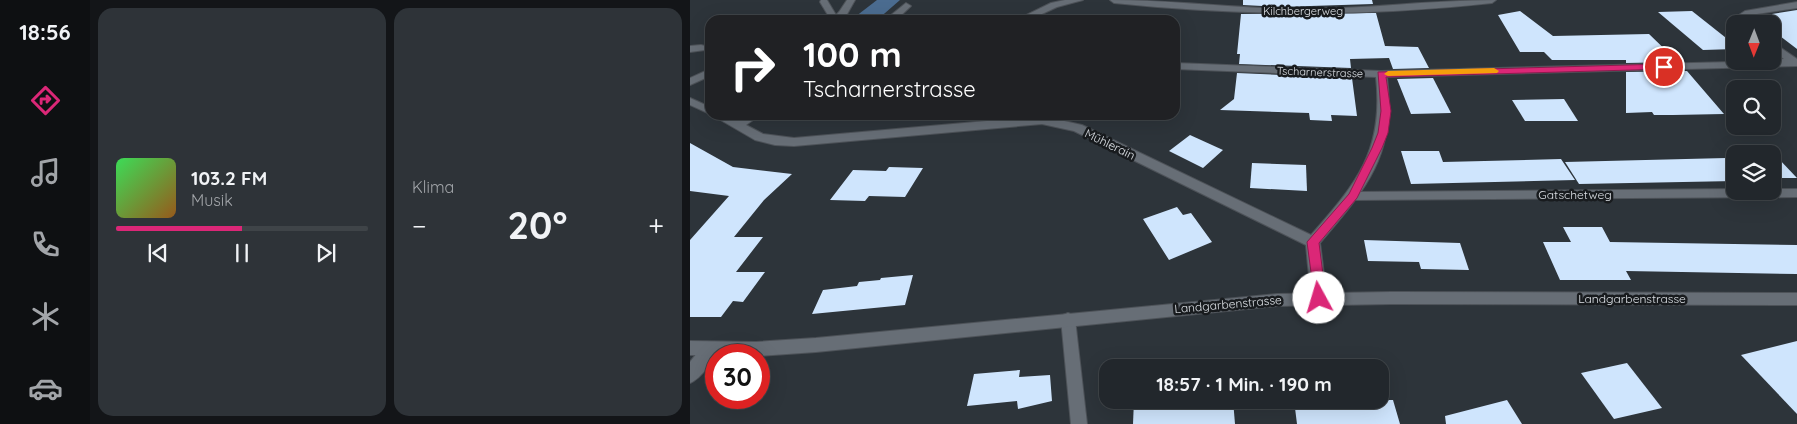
<!DOCTYPE html>
<html lang="de">
<head>
<meta charset="utf-8">
<style>
	:root { --surface:#22272c; --page:#2e3338; --text:#f1f3f6; --muted:#a2a5a9; --line:#3f4448; --accent:#db2777 }
	body { margin:0; font-family:Quicksand,sans-serif; background:var(--page); color:var(--text); height:100vh; display:flex; flex-direction:column; font-size:19px; white-space:nowrap }
	* { box-sizing:border-box; margin:0 }
	p { font-size:16px; color:var(--muted) }
	.icon { flex:none; width:28px; height:28px; fill:none; stroke:currentColor; stroke-width:2; stroke-linecap:round; stroke-linejoin:round }
	.map { position:relative; flex:1; overflow:hidden }
	.drawer { display:flex; flex-direction:column; gap:8px; padding:8px; background:#131518; width:600px }
	.drawer>* { flex:none }
	.top-card { position:absolute; left:15px; top:15px; width:475px; height:105px; border-radius:15px; box-shadow:0 5px 20px #0002,0 0 0 1px var(--line); background:#202124; color:#fff; overflow:hidden }
	.needle { width:32px; rotate:181deg }
	.tools { position:absolute; left:1036px; top:15px; display:grid; gap:10px }
	.tools a { display:grid; place-items:center; width:55px; height:55px; border-radius:10px; background:var(--surface); box-shadow:0 5px 20px #0002,0 0 0 1px var(--line); font-size:25px }
	.speed { position:absolute; left:15px; top:344px; display:flex; gap:10px; font-size:25px; font-weight:700; text-align:center }
	.speed>* { display:grid; place-content:center; width:65px; height:65px; border-radius:50%; background:var(--surface); box-shadow:0 5px 20px #0002,0 0 0 1px var(--line); line-height:1 }
	.speed .limit { border:8px solid #d22; background:#fff; color:#111 }
	.pin { position:absolute; display:grid; place-items:center; width:42px; height:42px; color:#fff; margin:-21px; border:2px solid #fff; border-radius:50%; box-shadow:0 1px 5px #0007 }
	.me { position:absolute; width:55px; margin:-28px; rotate:354deg; stroke-linejoin:round; filter:drop-shadow(0 0 4px #0008) }
	.turn { display:flex; align-items:center; gap:18px; height:105px; padding:0 15px; font-size:22px }
	.turn .icon { width:65px; height:65px; stroke-width:2.5 }
	.turn b { display:block; font-size:35px; line-height:42px }
	.big { font-size:38px; font-weight:700; line-height:1.1 }
	.drawer .card { flex:1; display:flex; flex-direction:column; justify-content:center; gap:8px; min-width:0; padding:0 18px; border-radius:15px; background:var(--page) }
	.song { display:flex; align-items:center; gap:15px }
	.cover { width:60px; height:60px; border-radius:8px; background:linear-gradient(135deg,hsl(130 70% 55%),hsl(30 70% 35%)) }
	.played { height:5px; border-radius:2px; background:linear-gradient(90deg,var(--accent) 50%,var(--line) 50%) }
	.keys { display:flex; justify-content:space-around; direction:ltr }
	.heat { display:flex; justify-content:space-between; align-items:center; font-size:28px; direction:ltr }
	.drawer .tiles { flex:1; display:grid; gap:8px; grid-template-columns:repeat(2,1fr) }
	.trip { position:absolute; left:409px; top:359px; width:290px; height:50px; border-radius:15px; background:var(--surface); box-shadow:0 5px 20px #0002,0 0 0 1px var(--line); font-weight:700; line-height:50px; text-align:center }
	main { display:flex; flex:1; min-height:0 }
	.menu { display:flex; flex-direction:column; width:90px; justify-content:space-around; align-items:center; background:#0e1012; color:var(--muted) }
	.menu .icon { width:35px; height:35px }
	.menu .on { color:var(--accent) }
	.menu b { font-size:22px; color:var(--text) }
	.map>svg:first-child { display:block }
	.forest { fill:#4b6c90 }
	.building { fill:#cfe5fd }
	.lines { fill:none; stroke-linecap:round; stroke-linejoin:round }
	.service-casing { stroke:#4d5258; stroke-width:2 }
	.minor-casing { stroke:#4d5258; stroke-width:2 }
	.tertiary-casing { stroke:#4d5258; stroke-width:2 }
	.service { fill:#676e76; fill-rule:evenodd }
	.minor { fill:#676e76; fill-rule:evenodd }
	.tertiary { fill:#676e76; fill-rule:evenodd }
	.route { fill:#db2777; stroke:#8e194d }
	.slow { fill:#f59e0b }
	.labels { text-anchor:middle; dominant-baseline:central; stroke-width:5; stroke-linejoin:round; paint-order:stroke }
	.far-street-label { font-size:11px; fill:#dce0e5; stroke:#181b1e }
	.street-label { font-size:12px; fill:#dce0e5; stroke:#181b1e }
</style>
</head>
<body>
<main>
<nav class="menu">
<b>18:56</b>
<svg class="icon on" aria-label="directions" viewBox="0 0 24 24"><path d="M12 3l9 9-9 9-9-9zM9 14v-3h6M13 9l2 2-2 2"/></svg>
<svg class="icon" aria-label="music" viewBox="0 0 24 24"><path d="M9 18V5l10-2v13"/><circle cx="6" cy="18" r="3"/><circle cx="16" cy="16" r="3"/></svg>
<svg class="icon" aria-label="phone" viewBox="0 0 24 24"><path d="M5 4h4l2 5-3 2q2 4 5 5l2-3 5 2v4C11 20 4 13 5 4z"/></svg>
<svg class="icon" aria-label="climate" viewBox="0 0 24 24"><path d="M12 3v18M4 7l16 10M4 17L20 7"/></svg>
<svg class="icon" aria-label="car" viewBox="0 0 24 24"><path d="M5 17H2v-5l4-1 3-4h7l3 4 3 1v5h-3M9 17h6M6 11h13"/><circle cx="7" cy="17" r="2"/><circle cx="17" cy="17" r="2"/></svg>
</nav>
<section class="drawer">
<div class="tiles">
<div class="card">
<div class="song"><i class="cover"></i><div><b>103.2 FM</b><p>Musik</p></div></div>
<div class="played"></div>
<div class="keys"><svg class="icon" aria-label="previous" viewBox="0 0 24 24"><path d="M18 5L8 12l10 7zM5 5v14"/></svg><svg class="icon" aria-label="pause" viewBox="0 0 24 24"><path d="M8 5v14M16 5v14"/></svg><svg class="icon" aria-label="next" viewBox="0 0 24 24"><path d="M6 5l10 7-10 7zM19 5v14"/></svg></div>
</div>
<div class="card"><p>Klima</p>
<div class="heat"><a>−</a><b class="big">20°</b><a>+</a></div>
</div>
</div>
</section>
<div class="map">
<svg width="1107" height="424" viewBox="0 0 1107 424">
	<rect width="100%" height="100%" fill="#2d343a"/>
	<path class="forest" d="M187,0H210L187,20H161Z"/>
	<g class="building">
		<path d="M553,0H682L683,4L589,7L553,5Z"/>
		<path d="M1107,10V49L1082,30V14Z"/>
		<path d="M830,11L863,36L959,34L988,62L936,63V60H862L854,52H830L808,15Z"/>
		<path d="M1002,11L1045,45V49L1013,50L968,12Z"/>
		<path d="M686,13L695,46L728,47L739,68L703,69L699,58L660,59L661,68L549,64L550,54H547L551,14Z"/>
		<path d="M997,71L1034,114L983,115H964L962,112L936,113V72Z"/>
		<path d="M547,73L662,78L667,116L641,115L642,121L620,120L619,113L530,110L544,99Z"/>
		<path d="M743,78L761,113L721,114L707,79Z"/>
		<path d="M874,99L888,121H835L822,100Z"/>
		<path d="M500,135L533,150L513,168L479,151Z"/>
		<path d="M0,143L43,167L102,174L74,200L44,237H73L46,272H75L53,302L43,301L31,317H0V240L39,196L0,191Z"/>
		<path d="M711,151H749L753,162L871,159L885,180L721,184Z"/>
		<path d="M1082,157H1087L1107,178H1082Z"/>
		<path d="M1036,158H1045V181L889,184L875,162Z"/>
		<path d="M562,163L616,165L617,191L560,188Z"/>
		<path d="M199,167L233,168L215,197L179,196L175,201L140,200L163,170L196,171Z"/>
		<path d="M487,207L493,215L501,213L522,242L479,260L453,219Z"/>
		<path d="M873,227H912L920,242L1107,245V274L936,271L941,280H870L853,242H881Z"/>
		<path d="M674,240L770,243L779,270L731,269L729,262L678,261Z"/>
		<path d="M223,275L215,305L122,314L133,290L167,286L169,282L190,280L191,278Z"/>
		<path d="M1107,341V414L1051,355Z"/>
		<path d="M937,363L972,408L924,419L891,373Z"/>
		<path d="M330,370L329,377L360,375L362,401L328,409L327,401L277,406L284,374Z"/>
		<path d="M444,400H543L545,424H443Z"/>
		<path d="M604,400H703L710,424H607Z"/>
		<path d="M817,400L832,424H756L755,416Z"/>
	</g>
	<g class="lines">
		<g class="service-casing">
			<g id="service">
				<path d="M131,0H137L149,20H141L130,2Z"/>
				<path d="M1045,189V191H1082V189H1107V197L663,200L657,196L663,192Z"/>
				<path d="M378,313L383,315L385,319L397,424H381L371,319L373,315Z"/>
			</g>
		</g>
		<g class="minor-casing">
			<g id="minor">
				<path d="M157,0H165L156,16L152,20H141L149,12Z"/>
				<path d="M375,0H393L367,7L339,20H326L361,3Z"/>
				<path d="M420,0C484,0 548,9 613,9C678,9 742,0 806,0L802,3C675,17 551,16 424,3Z"/>
				<path d="M1107,2V8L1060,15L1059,16L1061,24H1051L1049,15L1055,11Z"/>
				<path d="M216,3L221,6L206,20H195Z"/>
				<path d="M1082,42L1107,59V66L697,77C707,153 677,188 630,243L637,298L635,302L629,304L623,302L621,298L616,245L384,131L352,124L104,146L85,145L65,140L22,115H37L47,120L56,115H70L56,125L73,134L104,138L352,116L392,125L621,235C667,183 694,150 686,77L485,69V63L691,71L1082,61V60L1094,59L1082,50Z"/>
				<path d="M11,45L15,46V50L0,52V46Z"/>
				<path d="M20,69V76L0,85V78Z"/>
				<path d="M0,98L20,107V114L0,105Z"/>
				<path d="M20,342L26,344L28,349C23,360 12,378 0,383V362L14,344Z"/>
			</g>
		</g>
		<g class="tertiary-casing">
			<path id="tertiary" d="M701,292L1107,293V305L701,304L587,306L126,352L69,356L0,355V341L66,342L126,338L587,294Z"/>
		</g>
		<use href="#service" class="service"/>
		<use href="#minor" class="minor"/>
		<use href="#tertiary" class="tertiary"/>
	</g>
	<path class="route" d="M974,64L978,67L977,69L696,77L701,111L698,133L692,148L667,198L629,243L636,298L634,302L629,303L625,302L617,242L659,194L682,148L688,133L691,111L688,72Z"/>
	<path class="slow" d="M804,68L809,71L807,73L698,76L694,74L698,71Z"/>
	<g class="labels">
		<g class="far-street-label">
			<text x="613" y="11">Kilchbergerweg</text>
			<text transform="translate(630 72) rotate(2)">Tscharnerstrasse</text>
		</g>
		<g class="street-label">
			<text transform="translate(420 144) rotate(26)">Mühlerain</text>
			<text x="885" y="194">Gatschetweg</text>
			<text x="942" y="298">Landgarbenstrasse</text>
			<text transform="translate(538 304) rotate(-5)">Landgarbenstrasse</text>
		</g>
	</g>
</svg>
<div class="tools">
<a><svg class="needle" viewBox="-14 -14 28 28"><path d="M0-13l5 13h-10z" fill="#e53935"/><path d="M0 13l5-13h-10z" fill="#a2a5a9"/></svg></a>
<a><svg class="icon" aria-label="search" viewBox="0 0 24 24"><circle cx="10" cy="10" r="6"/><path d="M15 15l6 6"/></svg></a>
<a><svg class="icon" aria-label="layers" viewBox="0 0 24 24"><path d="M12 4l9 5-9 5-9-5zM3 14l9 5 9-5"/></svg></a>
</div>
<div class="speed"><div class="limit">30</div></div>
<div class="pin" style="left:974px;top:67px;background:#d93025"><svg class="icon" aria-label="arrive" viewBox="0 0 24 24"><path d="M6 21V4h12l-3 4 3 4H6"/></svg></div>
<svg class="me" style="left:629px;top:298px" viewBox="-20 -20 40 40"><circle r="19" fill="#fff"/><path d="M0-13L10 11 0 6-10 11z" fill="#db2777"/></svg>
<div class="trip">18:57 · 1 Min. · 190 m</div>
<div class="top-card">
<div class="turn"><svg class="icon" aria-label="right" viewBox="0 0 24 24"><path d="M7 20v-9h11M14 6l5 5-5 5"/></svg><div><b>100 m</b>Tscharnerstrasse</div></div>
</div>
</div>
</main>
</body>
</html>
